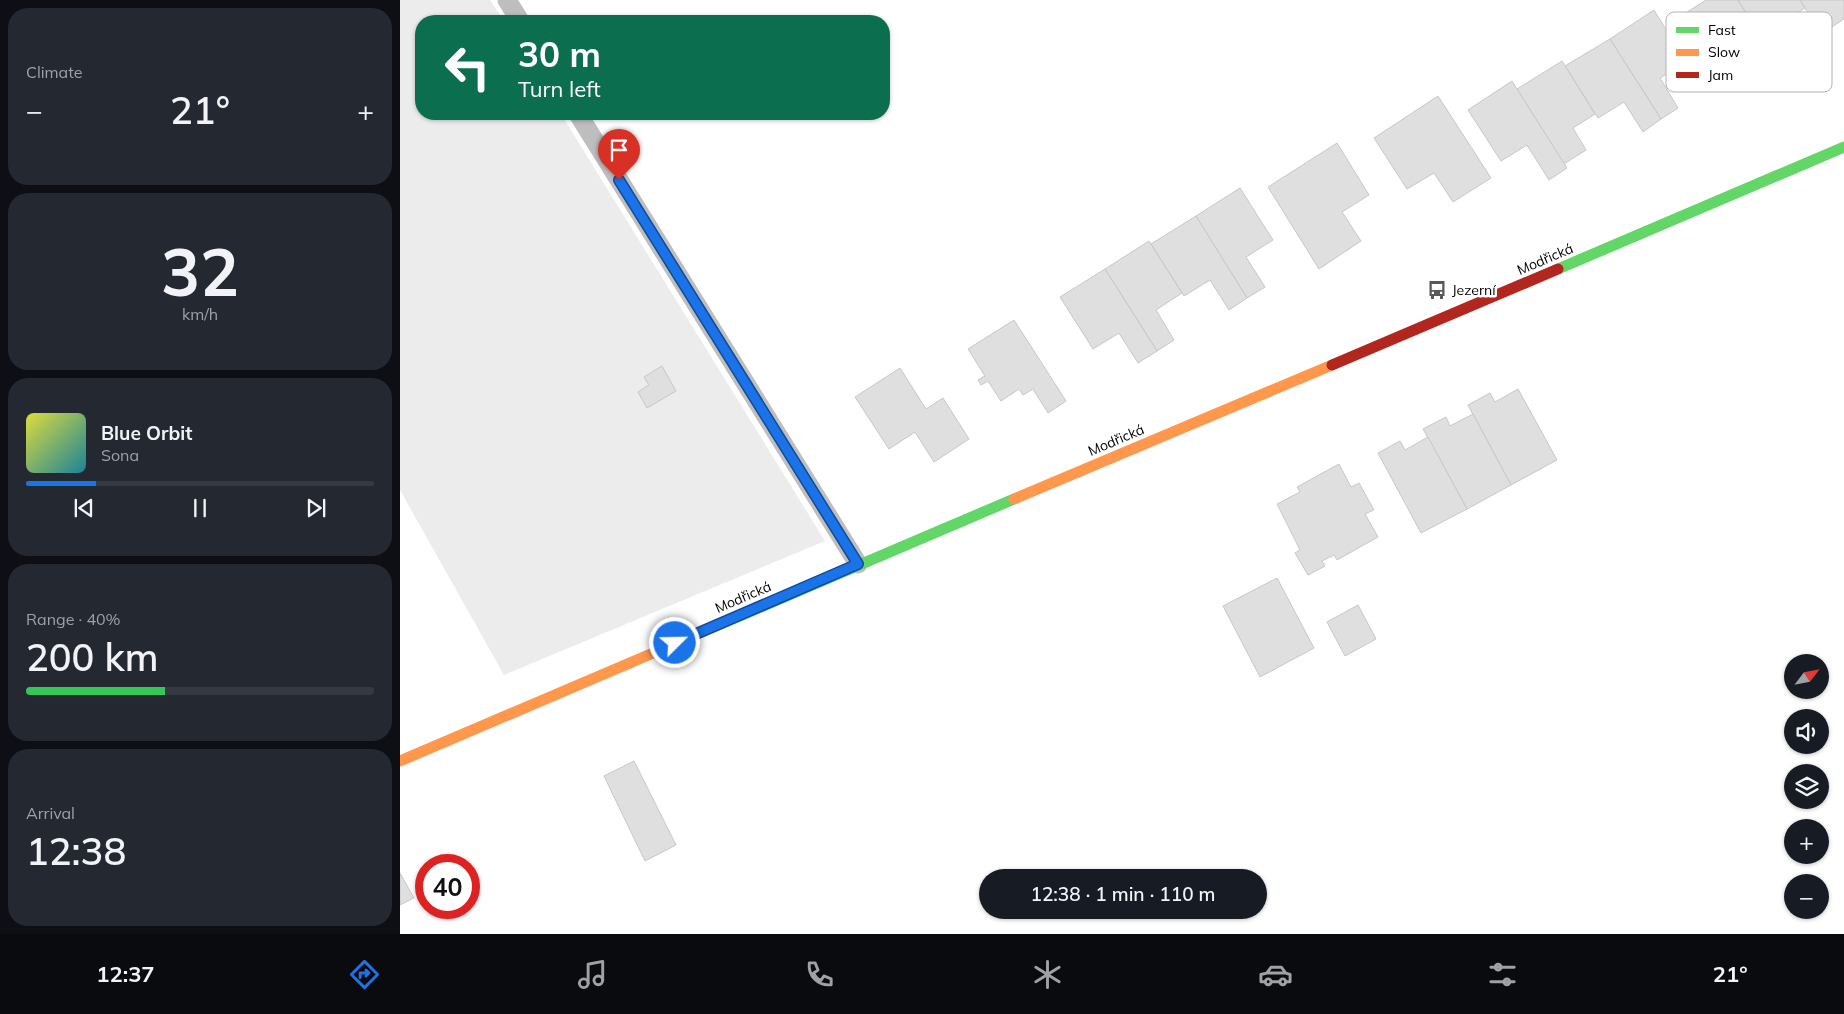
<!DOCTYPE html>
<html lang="en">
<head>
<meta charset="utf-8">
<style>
	:root { --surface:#171b24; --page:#242831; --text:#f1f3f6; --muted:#9ea1a6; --line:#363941; --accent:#1a73e8 }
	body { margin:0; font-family:Mulish,sans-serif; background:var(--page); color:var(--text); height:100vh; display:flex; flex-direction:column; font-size:19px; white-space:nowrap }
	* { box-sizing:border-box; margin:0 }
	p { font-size:16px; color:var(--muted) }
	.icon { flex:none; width:28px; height:28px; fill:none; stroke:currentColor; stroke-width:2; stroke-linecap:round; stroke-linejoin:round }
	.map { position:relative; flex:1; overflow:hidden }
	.drawer { display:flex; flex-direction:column; gap:8px; padding:8px; background:#0d0f14; width:400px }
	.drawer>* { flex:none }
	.banner { position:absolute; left:15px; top:15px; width:475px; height:105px; border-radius:20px; box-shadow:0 1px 4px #0004; background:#0b6e4f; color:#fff; overflow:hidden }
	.needle { width:32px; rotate:58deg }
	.controls { position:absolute; left:1384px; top:654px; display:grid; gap:10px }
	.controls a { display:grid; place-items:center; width:45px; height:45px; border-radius:50%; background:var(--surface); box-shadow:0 1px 4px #0004; font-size:25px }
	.speed { position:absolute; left:15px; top:854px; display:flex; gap:10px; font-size:25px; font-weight:700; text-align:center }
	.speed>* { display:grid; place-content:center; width:65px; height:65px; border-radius:50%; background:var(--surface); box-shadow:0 1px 4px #0004; line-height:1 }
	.speed .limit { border:8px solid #d22; background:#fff; color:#111 }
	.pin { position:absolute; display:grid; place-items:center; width:42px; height:42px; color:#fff; margin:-51px -21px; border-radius:50% 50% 50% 0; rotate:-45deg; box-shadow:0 0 5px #0007 }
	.pin .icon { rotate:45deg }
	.me { position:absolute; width:55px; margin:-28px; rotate:67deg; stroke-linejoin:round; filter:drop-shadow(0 0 4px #0008) }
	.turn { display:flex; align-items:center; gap:18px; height:105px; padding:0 20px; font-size:22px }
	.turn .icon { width:65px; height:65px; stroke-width:2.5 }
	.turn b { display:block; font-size:35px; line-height:42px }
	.big { font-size:38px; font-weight:600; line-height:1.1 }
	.drawer .card { flex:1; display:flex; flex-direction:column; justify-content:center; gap:8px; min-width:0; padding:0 18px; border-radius:20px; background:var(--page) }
	.drawer .dial { align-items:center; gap:0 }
	.dial b { font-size:65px; line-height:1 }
	.song { display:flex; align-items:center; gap:15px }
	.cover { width:60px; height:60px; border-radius:8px; background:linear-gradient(135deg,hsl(60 70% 55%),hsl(190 70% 35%)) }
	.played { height:5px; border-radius:2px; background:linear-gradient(90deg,var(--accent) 20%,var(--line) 20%) }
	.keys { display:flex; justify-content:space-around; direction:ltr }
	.heat { display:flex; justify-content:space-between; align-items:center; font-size:28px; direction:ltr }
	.charge { height:8px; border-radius:4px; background:linear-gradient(90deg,#34c759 40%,var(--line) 0) }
	.trip { position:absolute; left:579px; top:869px; width:288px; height:50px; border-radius:25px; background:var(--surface); box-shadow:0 1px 4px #0004; font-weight:600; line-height:50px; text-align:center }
	.dock { display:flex; height:80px; justify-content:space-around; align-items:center; background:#090b0e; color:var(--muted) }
	.dock .icon { width:35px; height:35px }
	.dock .selected { color:var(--accent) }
	.dock b { font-size:22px; color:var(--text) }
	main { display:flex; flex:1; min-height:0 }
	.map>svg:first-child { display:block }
	.green { fill:#ececec }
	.building { fill:#dfdfdf; stroke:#c7c7c7 }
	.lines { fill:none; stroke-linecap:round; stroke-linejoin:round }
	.lane { stroke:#bebebe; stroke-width:19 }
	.fast { stroke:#63d668; stroke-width:11 }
	.slow { stroke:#ff974d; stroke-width:11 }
	.jam { stroke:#b3261e; stroke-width:11 }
	.route-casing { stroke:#114b97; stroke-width:12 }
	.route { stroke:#1a73e8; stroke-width:9 }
	.labels { text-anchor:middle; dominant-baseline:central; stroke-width:5; stroke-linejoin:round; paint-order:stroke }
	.street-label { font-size:14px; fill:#000; stroke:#fff }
	.poi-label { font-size:14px; fill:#000; stroke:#fff; text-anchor:start }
	.key { fill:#fff; stroke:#b2b2b2; stroke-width:1 }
	.key-label { font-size:14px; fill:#000 }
</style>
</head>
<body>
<main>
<section class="drawer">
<div class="card"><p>Climate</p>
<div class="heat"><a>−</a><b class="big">21°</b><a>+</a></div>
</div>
<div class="card dial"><b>32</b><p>km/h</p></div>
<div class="card">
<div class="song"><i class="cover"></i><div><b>Blue Orbit</b><p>Sona</p></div></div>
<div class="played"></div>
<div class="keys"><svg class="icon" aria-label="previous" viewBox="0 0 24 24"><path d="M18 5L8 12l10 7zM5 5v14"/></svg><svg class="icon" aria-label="pause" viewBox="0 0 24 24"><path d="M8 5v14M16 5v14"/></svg><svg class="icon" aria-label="next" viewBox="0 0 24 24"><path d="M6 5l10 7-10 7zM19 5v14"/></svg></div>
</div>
<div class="card"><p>Range · 40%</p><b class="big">200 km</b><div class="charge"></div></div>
<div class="card"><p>Arrival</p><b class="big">12:38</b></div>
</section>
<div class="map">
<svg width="1444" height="934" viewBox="0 0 1444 934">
	<rect width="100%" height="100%" fill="#fff"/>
	<path class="green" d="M0,0H90L104,21H21V114H161L425,541L104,675L0,490Z"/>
	<g class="building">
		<path d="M1306,0H1338L1380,67L1363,78L1343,48L1317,66L1284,14Z"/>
		<path d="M1338,0H1400L1405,8L1379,25L1399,55L1380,67Z"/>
		<path d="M1400,0H1444V19L1421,34Z"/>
		<path d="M1254,10L1286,62L1260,78L1278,108L1261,119L1210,39Z"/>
		<path d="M1210,39L1261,119L1243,132L1224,102L1198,118L1165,66Z"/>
		<path d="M1162,61L1195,114L1173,128L1186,150L1164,164L1117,89Z"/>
		<path d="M1112,81L1167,168L1149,180L1127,145L1101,161L1068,110Z"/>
		<path d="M1038,96L1091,178L1053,202L1034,173L1007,189L974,138Z"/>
		<path d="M937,143L969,195L942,212L961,241L919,269L868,187Z"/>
		<path d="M840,188L873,240L846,257L865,287L847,298L796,216Z"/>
		<path d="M796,216L847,298L829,310L810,280L784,296L751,244Z"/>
		<path d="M749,241L782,293L756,310L774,340L757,351L705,269Z"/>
		<path d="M705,269L757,351L738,363L719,333L693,349L660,297Z"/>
		<path d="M614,320L666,401L648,413L633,389L623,395L619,389L601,401L588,381L581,385L578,380L585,376L568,349Z"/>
		<path d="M262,366L276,391L247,408L238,392L249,385L244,377Z"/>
		<path d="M500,368L526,409L543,398L569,439L534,462L515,432L489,449L455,397Z"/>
		<path d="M1118,389L1157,460L1111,485L1068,405L1090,393L1095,402Z"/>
		<path d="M1073,414L1111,485L1067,509L1023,429L1046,417L1050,426Z"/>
		<path d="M1028,437L1067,509L1021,533L978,453L1000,441L1005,450Z"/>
		<path d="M939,464L951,487L959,483L974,510L965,514L978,537L937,560L934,555L922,561L925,566L908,575L895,553L900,550L877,504L900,492L897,487Z"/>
		<path d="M877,578L914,648L860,677L823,606Z"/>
		<path d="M958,605L976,639L945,656L927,622Z"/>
		<path d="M234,761L276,845L245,861L204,776Z"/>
		<path d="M0,873L14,898L0,905Z"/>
	</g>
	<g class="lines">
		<g class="lane">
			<path d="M107,0L120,21"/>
			<path d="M178,114L458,564"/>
		</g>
		<g class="fast">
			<path d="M1158,269L1444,147"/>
			<path d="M321,624L614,499"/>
		</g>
		<g class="slow">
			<path d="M614,499L932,365"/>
			<path d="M0,761L321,624"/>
		</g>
		<path class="jam" d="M932,365L1158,269"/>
	</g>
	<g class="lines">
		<g class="route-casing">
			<path id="route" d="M219,180L458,564L275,643"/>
		</g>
		<use href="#route" class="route"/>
	</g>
	<defs>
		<g id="bus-bare" transform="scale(1.5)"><path d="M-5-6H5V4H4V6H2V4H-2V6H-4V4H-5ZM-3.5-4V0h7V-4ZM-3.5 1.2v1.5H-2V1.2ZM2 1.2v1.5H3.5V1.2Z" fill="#595959" stroke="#fff" stroke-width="2.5" paint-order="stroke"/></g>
	</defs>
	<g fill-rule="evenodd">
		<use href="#bus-bare" x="1037" y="290"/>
	</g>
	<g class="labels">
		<g class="street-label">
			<text transform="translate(1145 259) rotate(-23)">Modřická</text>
			<text transform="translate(716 440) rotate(-23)">Modřická</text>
			<text transform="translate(343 597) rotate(-23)">Modřická</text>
		</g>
		<g class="poi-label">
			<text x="1052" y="290">Jezerní</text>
		</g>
	</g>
	<rect x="1266" y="12" width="166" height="80" rx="8" class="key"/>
	<rect x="1276" y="27" width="23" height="6" fill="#63d668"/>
	<rect x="1276" y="49" width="23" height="7" fill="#ff974d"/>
	<rect x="1276" y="72" width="23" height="6" fill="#b3261e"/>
	<g class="key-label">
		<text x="1308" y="35">Fast</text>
		<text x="1308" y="57">Slow</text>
		<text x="1308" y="80">Jam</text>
	</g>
</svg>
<div class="controls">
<a><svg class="needle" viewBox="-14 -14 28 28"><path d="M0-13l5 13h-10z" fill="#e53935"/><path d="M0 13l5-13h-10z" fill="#9ea1a6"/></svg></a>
<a><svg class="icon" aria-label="sound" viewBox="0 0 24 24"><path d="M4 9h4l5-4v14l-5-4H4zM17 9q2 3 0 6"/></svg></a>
<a><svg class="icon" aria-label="layers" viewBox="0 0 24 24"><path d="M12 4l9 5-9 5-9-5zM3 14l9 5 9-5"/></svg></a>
<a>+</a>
<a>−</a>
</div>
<div class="speed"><div class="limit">40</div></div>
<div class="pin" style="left:219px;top:180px;background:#d93025"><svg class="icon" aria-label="arrive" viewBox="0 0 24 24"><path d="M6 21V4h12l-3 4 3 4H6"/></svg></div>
<svg class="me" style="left:275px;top:643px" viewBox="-20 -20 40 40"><circle r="17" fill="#1a73e8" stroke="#fff" stroke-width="3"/><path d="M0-11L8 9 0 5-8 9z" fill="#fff"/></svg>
<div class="trip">12:38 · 1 min · 110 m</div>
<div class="banner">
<div class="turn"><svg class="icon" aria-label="left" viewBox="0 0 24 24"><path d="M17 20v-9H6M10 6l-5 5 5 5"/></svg><div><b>30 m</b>Turn left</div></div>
</div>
</div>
</main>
<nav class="dock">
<b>12:37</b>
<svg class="icon selected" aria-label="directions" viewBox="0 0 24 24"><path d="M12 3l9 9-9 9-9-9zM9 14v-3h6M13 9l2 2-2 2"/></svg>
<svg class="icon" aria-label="music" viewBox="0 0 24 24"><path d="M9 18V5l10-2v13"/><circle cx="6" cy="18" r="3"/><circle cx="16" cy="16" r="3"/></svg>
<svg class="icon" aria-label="phone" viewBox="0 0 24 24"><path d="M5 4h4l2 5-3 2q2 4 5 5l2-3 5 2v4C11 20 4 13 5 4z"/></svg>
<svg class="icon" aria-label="climate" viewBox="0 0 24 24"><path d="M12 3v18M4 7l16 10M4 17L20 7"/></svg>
<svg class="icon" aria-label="car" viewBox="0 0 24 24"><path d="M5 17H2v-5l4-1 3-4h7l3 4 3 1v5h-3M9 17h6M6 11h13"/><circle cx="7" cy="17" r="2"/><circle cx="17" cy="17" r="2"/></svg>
<svg class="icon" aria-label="filters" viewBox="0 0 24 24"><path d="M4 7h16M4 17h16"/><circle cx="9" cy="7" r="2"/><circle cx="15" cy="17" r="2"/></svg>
<b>21°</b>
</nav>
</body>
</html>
